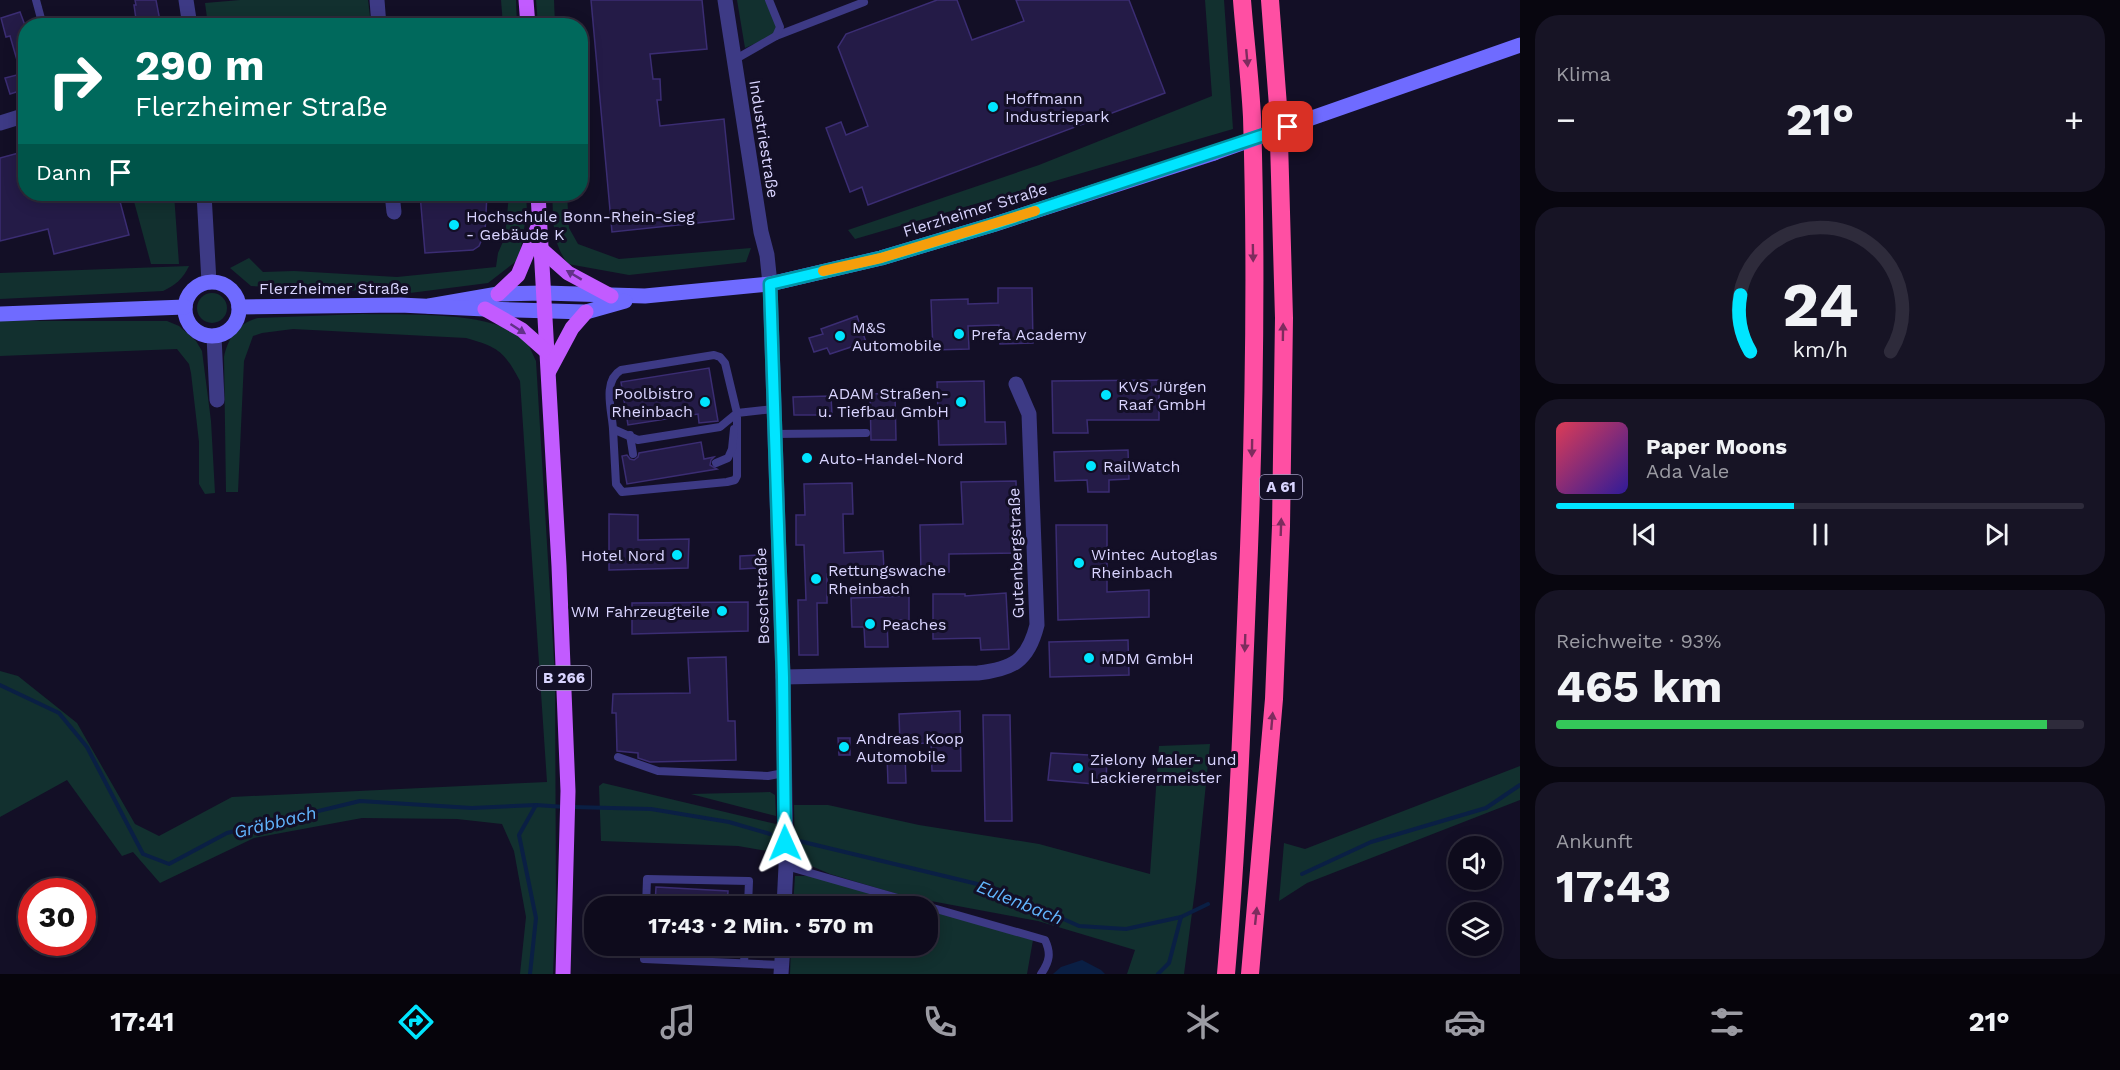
<!DOCTYPE html>
<html lang="de">
<head>
<meta charset="utf-8">
<style>
	:root { --surface:#0e0b1c; --page:#171425; --text:#f1f3f6; --muted:#9b9ba3; --line:#2e2b3b; --accent:#00e5ff }
	body { margin:0; font-family:"Work Sans",sans-serif; background:var(--page); color:var(--text); height:100vh; display:flex; flex-direction:column; font-size:22px; white-space:nowrap }
	* { box-sizing:border-box; margin:0 }
	p { font-size:20px; color:var(--muted) }
	.icon { flex:none; width:33px; height:33px; fill:none; stroke:currentColor; stroke-width:2; stroke-linecap:round; stroke-linejoin:round }
	.map { position:relative; flex:1; overflow:hidden }
	.drawer { display:flex; flex-direction:column; gap:15px; padding:15px; background:#08060f; width:600px }
	.drawer>* { flex:none }
	.guide { position:absolute; left:18px; top:18px; width:570px; height:183px; border-radius:24px; box-shadow:0 3px 15px #0003,0 0 0 2px var(--line); background:#00695c; color:#fff; overflow:hidden }
	.tools { position:absolute; left:1448px; top:836px; display:grid; gap:12px }
	.tools a { display:grid; place-items:center; width:54px; height:54px; border-radius:50%; background:var(--surface); box-shadow:0 3px 15px #0003,0 0 0 2px var(--line); font-size:30px }
	.speed { position:absolute; left:18px; top:878px; display:flex; gap:12px; font-size:30px; font-weight:700; text-align:center }
	.speed>* { display:grid; place-content:center; width:78px; height:78px; border-radius:50%; background:var(--surface); box-shadow:0 3px 15px #0003,0 0 0 2px var(--line); line-height:1 }
	.speed .limit { border:9px solid #d22; background:#fff; color:#111 }
	.pin { position:absolute; display:grid; place-items:center; width:51px; height:51px; color:#fff; margin:-26px; border-radius:12px; box-shadow:0 3px 9px #0006 }
	.me { position:absolute; width:66px; margin:-33px; rotate:359deg; stroke-linejoin:round; filter:drop-shadow(0 0 4px #0008) }
	.turn { display:flex; align-items:center; gap:21px; height:126px; padding:0 18px; font-size:27px }
	.turn .icon { width:78px; height:78px; stroke-width:2.5 }
	.turn b { display:block; font-size:42px; line-height:51px }
	.then { display:flex; align-items:center; height:57px; padding:0 18px; background:#0003; gap:12px; font-size:22px }
	.big { font-size:45px; font-weight:700; line-height:1.1 }
	.drawer .tile { flex:1; display:flex; flex-direction:column; justify-content:center; gap:9px; min-width:0; padding:0 21px; border-radius:24px; background:var(--page) }
	.drawer .dial { align-items:center; gap:0 }
	.dial svg { height:156px; overflow:visible; fill:none; stroke:var(--line); stroke-width:7; stroke-linecap:round; text-anchor:middle }
	.dial text { fill:var(--text); stroke:none }
	.song { display:flex; align-items:center; gap:18px }
	.cover { width:72px; height:72px; border-radius:9px; background:linear-gradient(135deg,hsl(350 70% 55%),hsl(250 70% 35%)) }
	.played { height:6px; border-radius:3px; background:linear-gradient(90deg,var(--accent) 45%,var(--line) 45%) }
	.keys { display:flex; justify-content:space-around; direction:ltr }
	.heat { display:flex; justify-content:space-between; align-items:center; font-size:33px; direction:ltr }
	.charge { height:9px; border-radius:4px; background:linear-gradient(90deg,#34c759 93%,var(--line) 0) }
	.trip { position:absolute; left:584px; top:896px; width:354px; height:60px; border-radius:24px; background:var(--surface); box-shadow:0 3px 15px #0003,0 0 0 2px var(--line); font-weight:700; line-height:60px; text-align:center }
	.dock { display:flex; height:96px; justify-content:space-around; align-items:center; background:#06040b; color:var(--muted) }
	.dock .icon { width:42px; height:42px }
	.dock .active { color:var(--accent) }
	.dock b { font-size:27px; color:var(--text) }
	main { display:flex; flex:1; min-height:0 }
	.map>svg:first-child { display:block }
	.green { fill:#12302f }
	.water { fill:#0a1f44 }
	.lines { fill:none; stroke-linecap:round; stroke-linejoin:round }
	.stream { stroke:#0a1f44; stroke-width:4 }
	.building { fill:#241b47; stroke:#3b2d73; stroke-width:1.5 }
	.service { stroke:#3d3a85; stroke-width:8 }
	.minor { stroke:#3d3a85; stroke-width:15 }
	.secondary { stroke:#6f6bff; stroke-width:15 }
	.primary { stroke:#c25bff; stroke-width:15 }
	.motorway { stroke:#ff4fa3; stroke-width:18 }
	.secondary-bridge { stroke:#6f6bff; stroke-width:15 }
	.oneway { fill:#7d2c5e }
	.oneway2 { fill:#623188 }
	.route-casing { stroke:#0095a6; stroke-width:15 }
	.route { stroke:#00e5ff; stroke-width:10 }
	.slow { stroke:#f59e0b; stroke-width:10 }
	.poi-dot { fill:#00e5ff; stroke:#130f26; stroke-width:2 }
	.labels { text-anchor:middle; dominant-baseline:central; stroke-width:6; stroke-linejoin:round; paint-order:stroke }
	.shield { fill:#130f26; stroke:#9e99be; stroke-width:1.5 }
	.shield-label { font-size:15px; font-weight:bold; fill:#d9d4ff }
	.poi-label { font-size:16px; fill:#d9d4ff; stroke:#130f26; text-anchor:start }
	.street-label { font-size:16px; fill:#d9d4ff; stroke:#130f26 }
	.water-label { font-size:18px; font-style:italic; fill:#62b6ff; stroke:#130f26 }
</style>
</head>
<body>
<main>
<div class="map">
<svg width="1520" height="974" viewBox="0 0 1520 974">
	<rect width="100%" height="100%" fill="#130f26"/>
	<g class="green">
		<path d="M240,0H368L371,25H208L205,3Z"/>
		<path d="M501,0H516L517,25H503Z"/>
		<path d="M536,0H554L555,25H538Z"/>
		<path d="M737,0H765L777,25L774,35L745,48Z"/>
		<path d="M1205,0H1224L1233,129L855,239L848,230L1039,165L1212,96Z"/>
		<path d="M132,194H174L179,264H151Z"/>
		<path d="M509,194H526L527,211L519,259L488,283L410,293L251,286L230,268L249,258L263,272L294,271L397,277L496,267L498,253L505,237Z"/>
		<path d="M552,194H567L569,228L578,244L619,259L751,248L746,262L629,275L568,264C551,241 554,221 552,194Z"/>
		<path d="M189,266C183,279 175,285 163,291L0,299V273Z"/>
		<circle cx="212" cy="308" r="15"/>
		<path d="M363,314C405,315 489,311 522,337C529,343 532,353 536,361L555,677L556,901L553,974H520L526,917L514,851L502,824L457,819L362,818L254,838L160,883L133,852L122,856L67,780L0,817V671L18,676L77,723L135,824L159,836L232,797L547,782L520,381C504,351 498,347 466,338L293,329L262,333L253,336L244,361L238,492H226L224,357C228,338 238,323 258,318Z"/>
		<path d="M0,321H167L179,326L196,341L202,351L211,421L215,493L205,494L199,484V442L191,373L189,364L177,349L0,356Z"/>
		<path d="M1210,744L1196,882L1184,974H1127L1135,950L1038,921L904,896L830,874L795,859L794,805H828L919,825L1039,844L1150,874L1159,746Z"/>
		<path d="M1520,766V800L1307,883L1279,901L1284,843L1305,849Z"/>
		<path d="M603,783L776,824L777,845L773,852L738,846L601,841L599,786Z"/>
		<path d="M770,792L775,795L776,816L691,794Z"/>
		<path d="M795,876H813L917,906H793Z"/>
		<path d="M927,909L1033,940L1027,974H790L791,945H927Z"/>
	</g>
	<path class="water" d="M1082,960L1101,970L1105,974H1053L1061,967Z"/>
	<g class="lines">
		<g class="stream">
			<path d="M0,685L59,713L87,747L143,854L169,864L227,833L360,801L472,808L536,805L565,807"/>
			<path d="M572,807L651,809L729,822L770,834"/>
			<path d="M795,840L994,888L1079,926L1126,929L1181,917L1208,904"/>
			<path d="M1302,874L1371,842L1486,808L1520,785"/>
			<path d="M530,974L536,918L519,835L536,805"/>
			<path d="M1158,974L1169,963L1181,917"/>
		</g>
	</g>
	<g class="building">
		<path d="M135,0H156L161,26H137L134,5H136Z"/>
		<path d="M591,0H702L707,49L650,54L653,79H660L661,100H657L660,126L724,119L734,219L612,232Z"/>
		<path d="M937,0H957L972,40L1024,21L1016,0H1129L1165,93L868,205L862,187L850,192L826,128L841,122L846,135L868,126L838,47L846,34Z"/>
		<path d="M20,12L26,28V89L10,94L5,78L21,74L10,36L6,37L1,18Z"/>
		<path d="M26,151V194H118L129,235L54,254L48,229L0,241V158Z"/>
		<path d="M420,194H487L485,232L479,246L473,250L425,253Z"/>
		<path d="M998,288H1032L1033,343L1000,344L999,325L968,326L969,349L933,350L931,300L968,299V304L998,303Z"/>
		<path d="M857,316L866,342L830,354L827,348L814,352L809,338L823,334L821,329Z"/>
		<path d="M709,368L718,421L699,423L698,414L628,425L621,382Z"/>
		<path d="M1159,380V420H1087L1088,433H1053L1052,381Z"/>
		<path d="M984,381L985,422H1005L1006,444L939,445L937,382Z"/>
		<path d="M895,393L896,440H871L870,394Z"/>
		<path d="M831,396L832,415H794L793,397Z"/>
		<path d="M701,442L704,459L714,457L711,460L710,465L717,469L627,484L622,456L627,455L630,459L634,460L638,457L639,453Z"/>
		<path d="M1128,450L1129,479L1109,480V492H1088L1087,480L1055,481L1054,452Z"/>
		<path d="M1016,481L1018,553L949,554V572H921L920,525L963,524L961,482Z"/>
		<path d="M852,483L853,514H843L844,553L883,551L884,569H855V573L827,574V603H817L818,655H799L798,600H806L804,545H796V515H805L804,484Z"/>
		<path d="M609,514L638,515V540L689,539L688,568L609,570Z"/>
		<path d="M1056,525H1107V592L1149,590V617L1058,620Z"/>
		<path d="M758,555V568L740,569V556Z"/>
		<path d="M1006,593L1009,649L981,650L980,638L933,639V594H965V596Z"/>
		<path d="M909,596V620H887L888,647H865L864,627H852L851,598Z"/>
		<path d="M748,602V631L632,634V603Z"/>
		<path d="M1128,640L1129,675L1050,677L1049,642Z"/>
		<path d="M726,657L728,721H735L736,760L650,762L638,758V753L617,751L616,713H612L613,694L690,693L688,658Z"/>
		<path d="M960,711L961,771H932L931,743L900,744L899,714Z"/>
		<path d="M983,715H1010L1012,821H985Z"/>
		<path d="M838,738H850V755H839Z"/>
		<path d="M1051,753L1107,756L1106,785L1048,780Z"/>
		<path d="M887,755H905L906,783H888Z"/>
		<path d="M656,887L728,891L727,906H655Z"/>
	</g>
	<g class="lines">
		<g class="service">
			<path d="M36,0L43,26"/>
			<path d="M776,36L864,2"/>
			<path d="M734,60L776,36L780,27L769,0"/>
			<path d="M613,429L616,484L622,492L727,482L735,480L737,476V413L725,363L720,357L714,355L621,370C602,381 612,411 613,429L638,440L720,427L737,413L774,409"/>
			<path d="M774,434L866,433"/>
			<path d="M630,435L633,454"/>
			<path d="M716,463L728,458L732,449L734,429"/>
			<path d="M618,757L658,771L768,776L784,773"/>
			<path d="M786,866L1045,940C1051,953 1050,961 1041,974"/>
			<path d="M646,906L647,879L749,881L748,906"/>
			<path d="M645,945L644,959L782,965"/>
			<path d="M744,963L745,945"/>
		</g>
		<g class="minor">
			<path d="M186,0L190,26"/>
			<path d="M377,0L379,26"/>
			<path d="M725,0L761,232L767,255L770,284L783,677L786,866L784,906"/>
			<path d="M0,123L26,115"/>
			<path d="M204,194L209,282"/>
			<path d="M392,194L394,212"/>
			<path d="M214,336L217,400"/>
			<path d="M783,677L978,673C1013,669 1028,661 1037,625L1029,414L1016,384"/>
			<path d="M781,974L783,945"/>
		</g>
		<g class="secondary">
			<path d="M1306,120L1520,45"/>
			<circle cx="212" cy="309" r="27"/>
			<path d="M429,306L498,294L544,293L645,296L770,284L881,258L995,224L1214,153"/>
			<path d="M239,307L400,305L485,309L586,312L625,301"/>
			<path d="M0,314L185,307"/>
		</g>
		<g class="primary">
			<path d="M526,0L528,26"/>
			<path d="M538,194L559,566L568,791L563,974"/>
			<path d="M541,249L568,273L611,296"/>
			<path d="M498,294L518,275L537,229"/>
			<path d="M485,309L522,330L548,353"/>
			<path d="M549,371L572,328L586,312"/>
		</g>
		<g class="motorway">
			<path d="M1226,974C1237,849 1242,723 1247,597C1254,438 1257,277 1252,117C1250,78 1245,39 1242,0"/>
			<path d="M1250,974L1274,699L1281,526L1284,318L1278,106L1270,0"/>
		</g>
		<path class="secondary-bridge" d="M1214,153L1306,120"/>
	</g>
	<defs><path id="oneway-solid" d="M-6-.8H1V-3.2L6.5 0L1 3.2V.8H-6Z" transform="scale(1.5)"/></defs>
	<g class="oneway">
		<use href="#oneway-solid" transform="translate(1247 58) rotate(85)"/>
		<use href="#oneway-solid" transform="translate(1253 253) rotate(89)"/>
		<use href="#oneway-solid" transform="translate(1283 332) rotate(-89)"/>
		<use href="#oneway-solid" transform="translate(1252 448) rotate(91)"/>
		<use href="#oneway-solid" transform="translate(1281 527) rotate(-88)"/>
		<use href="#oneway-solid" transform="translate(1245 643) rotate(92)"/>
		<use href="#oneway-solid" transform="translate(1272 721) rotate(-85)"/>
		<use href="#oneway-solid" transform="translate(1256 916) rotate(-84)"/>
	</g>
	<g class="oneway2">
		<use href="#oneway-solid" transform="translate(574 275) rotate(-149)"/>
		<use href="#oneway-solid" transform="translate(518 329) rotate(33)"/>
	</g>
	<g class="lines">
		<g class="route-casing">
			<path id="route" d="M785,843L783,677L770,284L881,258L995,224L1288,127"/>
		</g>
		<use href="#route" class="route"/>
		<path class="slow" d="M823,271L881,258L1035,211"/>
	</g>
	<g class="poi-dot">
		<circle cx="993" cy="107" r="6"/>
		<circle cx="454" cy="225" r="6"/>
		<circle cx="959" cy="334" r="6"/>
		<circle cx="840" cy="336" r="6"/>
		<circle cx="1106" cy="395" r="6"/>
		<circle cx="705" cy="402" r="6"/>
		<circle cx="961" cy="402" r="6"/>
		<circle cx="807" cy="458" r="6"/>
		<circle cx="1091" cy="466" r="6"/>
		<circle cx="677" cy="555" r="6"/>
		<circle cx="1079" cy="563" r="6"/>
		<circle cx="816" cy="579" r="6"/>
		<circle cx="722" cy="611" r="6"/>
		<circle cx="870" cy="624" r="6"/>
		<circle cx="1089" cy="658" r="6"/>
		<circle cx="844" cy="747" r="6"/>
		<circle cx="1078" cy="768" r="6"/>
	</g>
	<g class="labels">
		<g class="shield">
			<rect x="1260" y="475" width="42" height="24" rx="4.5"/>
			<rect x="537" y="666" width="54" height="24" rx="4.5"/>
		</g>
		<g class="shield-label">
			<text x="1281" y="487">A 61</text>
			<text x="564" y="678">B 266</text>
		</g>
		<g class="poi-label">
			<text x="1005" y="98">Hoffmann<tspan x="1005" dy="18">Industriepark</tspan></text>
			<text x="466" y="216">Hochschule Bonn-Rhein-Sieg<tspan x="466" dy="18">- Gebäude K</tspan></text>
			<text x="852" y="327">M&amp;S<tspan x="852" dy="18">Automobile</tspan></text>
			<text x="971" y="334">Prefa Academy</text>
			<text x="1118" y="386">KVS Jürgen<tspan x="1118" dy="18">Raaf GmbH</tspan></text>
			<text x="693" y="393" text-anchor="end">Poolbistro<tspan x="693" dy="18">Rheinbach</tspan></text>
			<text x="949" y="393" text-anchor="end">ADAM Straßen-<tspan x="949" dy="18">u. Tiefbau GmbH</tspan></text>
			<text x="819" y="458">Auto-Handel-Nord</text>
			<text x="1103" y="466">RailWatch</text>
			<text x="1091" y="554">Wintec Autoglas<tspan x="1091" dy="18">Rheinbach</tspan></text>
			<text x="665" y="555" text-anchor="end">Hotel Nord</text>
			<text x="828" y="570">Rettungswache<tspan x="828" dy="18">Rheinbach</tspan></text>
			<text x="710" y="611" text-anchor="end">WM Fahrzeugteile</text>
			<text x="882" y="624">Peaches</text>
			<text x="1101" y="658">MDM GmbH</text>
			<text x="856" y="738">Andreas Koop<tspan x="856" dy="18">Automobile</tspan></text>
			<text x="1090" y="759">Zielony Maler- und<tspan x="1090" dy="18">Lackierermeister</tspan></text>
		</g>
		<g class="street-label">
			<text transform="translate(764 139) rotate(81)">Industriestraße</text>
			<text transform="translate(975 210) rotate(-17)">Flerzheimer Straße</text>
			<text x="334" y="288">Flerzheimer Straße</text>
			<text transform="translate(1016 553) rotate(-92)">Gutenbergstraße</text>
			<text transform="translate(762 596) rotate(-92)">Boschstraße</text>
		</g>
		<g class="water-label">
			<text transform="translate(275 822) rotate(-14)">Gräbbach</text>
			<text transform="translate(1020 902) rotate(22)">Eulenbach</text>
		</g>
	</g>
</svg>
<div class="tools">
<a><svg class="icon" aria-label="sound" viewBox="0 0 24 24"><path d="M4 9h4l5-4v14l-5-4H4zM17 9q2 3 0 6"/></svg></a>
<a><svg class="icon" aria-label="layers" viewBox="0 0 24 24"><path d="M12 4l9 5-9 5-9-5zM3 14l9 5 9-5"/></svg></a>
</div>
<div class="speed"><div class="limit">30</div></div>
<div class="pin" style="left:1288px;top:127px;background:#d93025"><svg class="icon" aria-label="arrive" viewBox="0 0 24 24"><path d="M6 21V4h12l-3 4 3 4H6"/></svg></div>
<svg class="me" style="left:785px;top:843px" viewBox="-20 -20 40 40"><path d="M0-17L14 15 0 8-14 15z" fill="#00e5ff" stroke="#fff" stroke-width="4"/></svg>
<div class="trip">17:43 · 2 Min. · 570 m</div>
<div class="guide">
<div class="turn"><svg class="icon" aria-label="right" viewBox="0 0 24 24"><path d="M7 20v-9h11M14 6l5 5-5 5"/></svg><div><b>290 m</b>Flerzheimer Straße</div></div>
<div class="then">Dann<svg class="icon" aria-label="arrive" viewBox="0 0 24 24"><path d="M6 21V4h12l-3 4 3 4H6"/></svg></div>
</div>
</div>
<section class="drawer">
<div class="tile"><p>Klima</p>
<div class="heat"><a>−</a><b class="big">21°</b><a>+</a></div>
</div>
<div class="tile dial"><svg viewBox="0 0 100 80">
<path d="M14 69A42 42 0 1 1 86 69"/>
<path d="M14 69A42 42 0 0 1 9 40" stroke="#00e5ff"/>
<text x="50" y="56" font-size="32" font-weight="700">24</text>
<text x="50" y="72" font-size="11">km/h</text>
</svg></div>
<div class="tile">
<div class="song"><i class="cover"></i><div><b>Paper Moons</b><p>Ada Vale</p></div></div>
<div class="played"></div>
<div class="keys"><svg class="icon" aria-label="previous" viewBox="0 0 24 24"><path d="M18 5L8 12l10 7zM5 5v14"/></svg><svg class="icon" aria-label="pause" viewBox="0 0 24 24"><path d="M8 5v14M16 5v14"/></svg><svg class="icon" aria-label="next" viewBox="0 0 24 24"><path d="M6 5l10 7-10 7zM19 5v14"/></svg></div>
</div>
<div class="tile"><p>Reichweite · 93%</p><b class="big">465 km</b><div class="charge"></div></div>
<div class="tile"><p>Ankunft</p><b class="big">17:43</b></div>
</section>
</main>
<nav class="dock">
<b>17:41</b>
<svg class="icon active" aria-label="directions" viewBox="0 0 24 24"><path d="M12 3l9 9-9 9-9-9zM9 14v-3h6M13 9l2 2-2 2"/></svg>
<svg class="icon" aria-label="music" viewBox="0 0 24 24"><path d="M9 18V5l10-2v13"/><circle cx="6" cy="18" r="3"/><circle cx="16" cy="16" r="3"/></svg>
<svg class="icon" aria-label="phone" viewBox="0 0 24 24"><path d="M5 4h4l2 5-3 2q2 4 5 5l2-3 5 2v4C11 20 4 13 5 4z"/></svg>
<svg class="icon" aria-label="climate" viewBox="0 0 24 24"><path d="M12 3v18M4 7l16 10M4 17L20 7"/></svg>
<svg class="icon" aria-label="car" viewBox="0 0 24 24"><path d="M5 17H2v-5l4-1 3-4h7l3 4 3 1v5h-3M9 17h6M6 11h13"/><circle cx="7" cy="17" r="2"/><circle cx="17" cy="17" r="2"/></svg>
<svg class="icon" aria-label="filters" viewBox="0 0 24 24"><path d="M4 7h16M4 17h16"/><circle cx="9" cy="7" r="2"/><circle cx="15" cy="17" r="2"/></svg>
<b>21°</b>
</nav>
</body>
</html>
